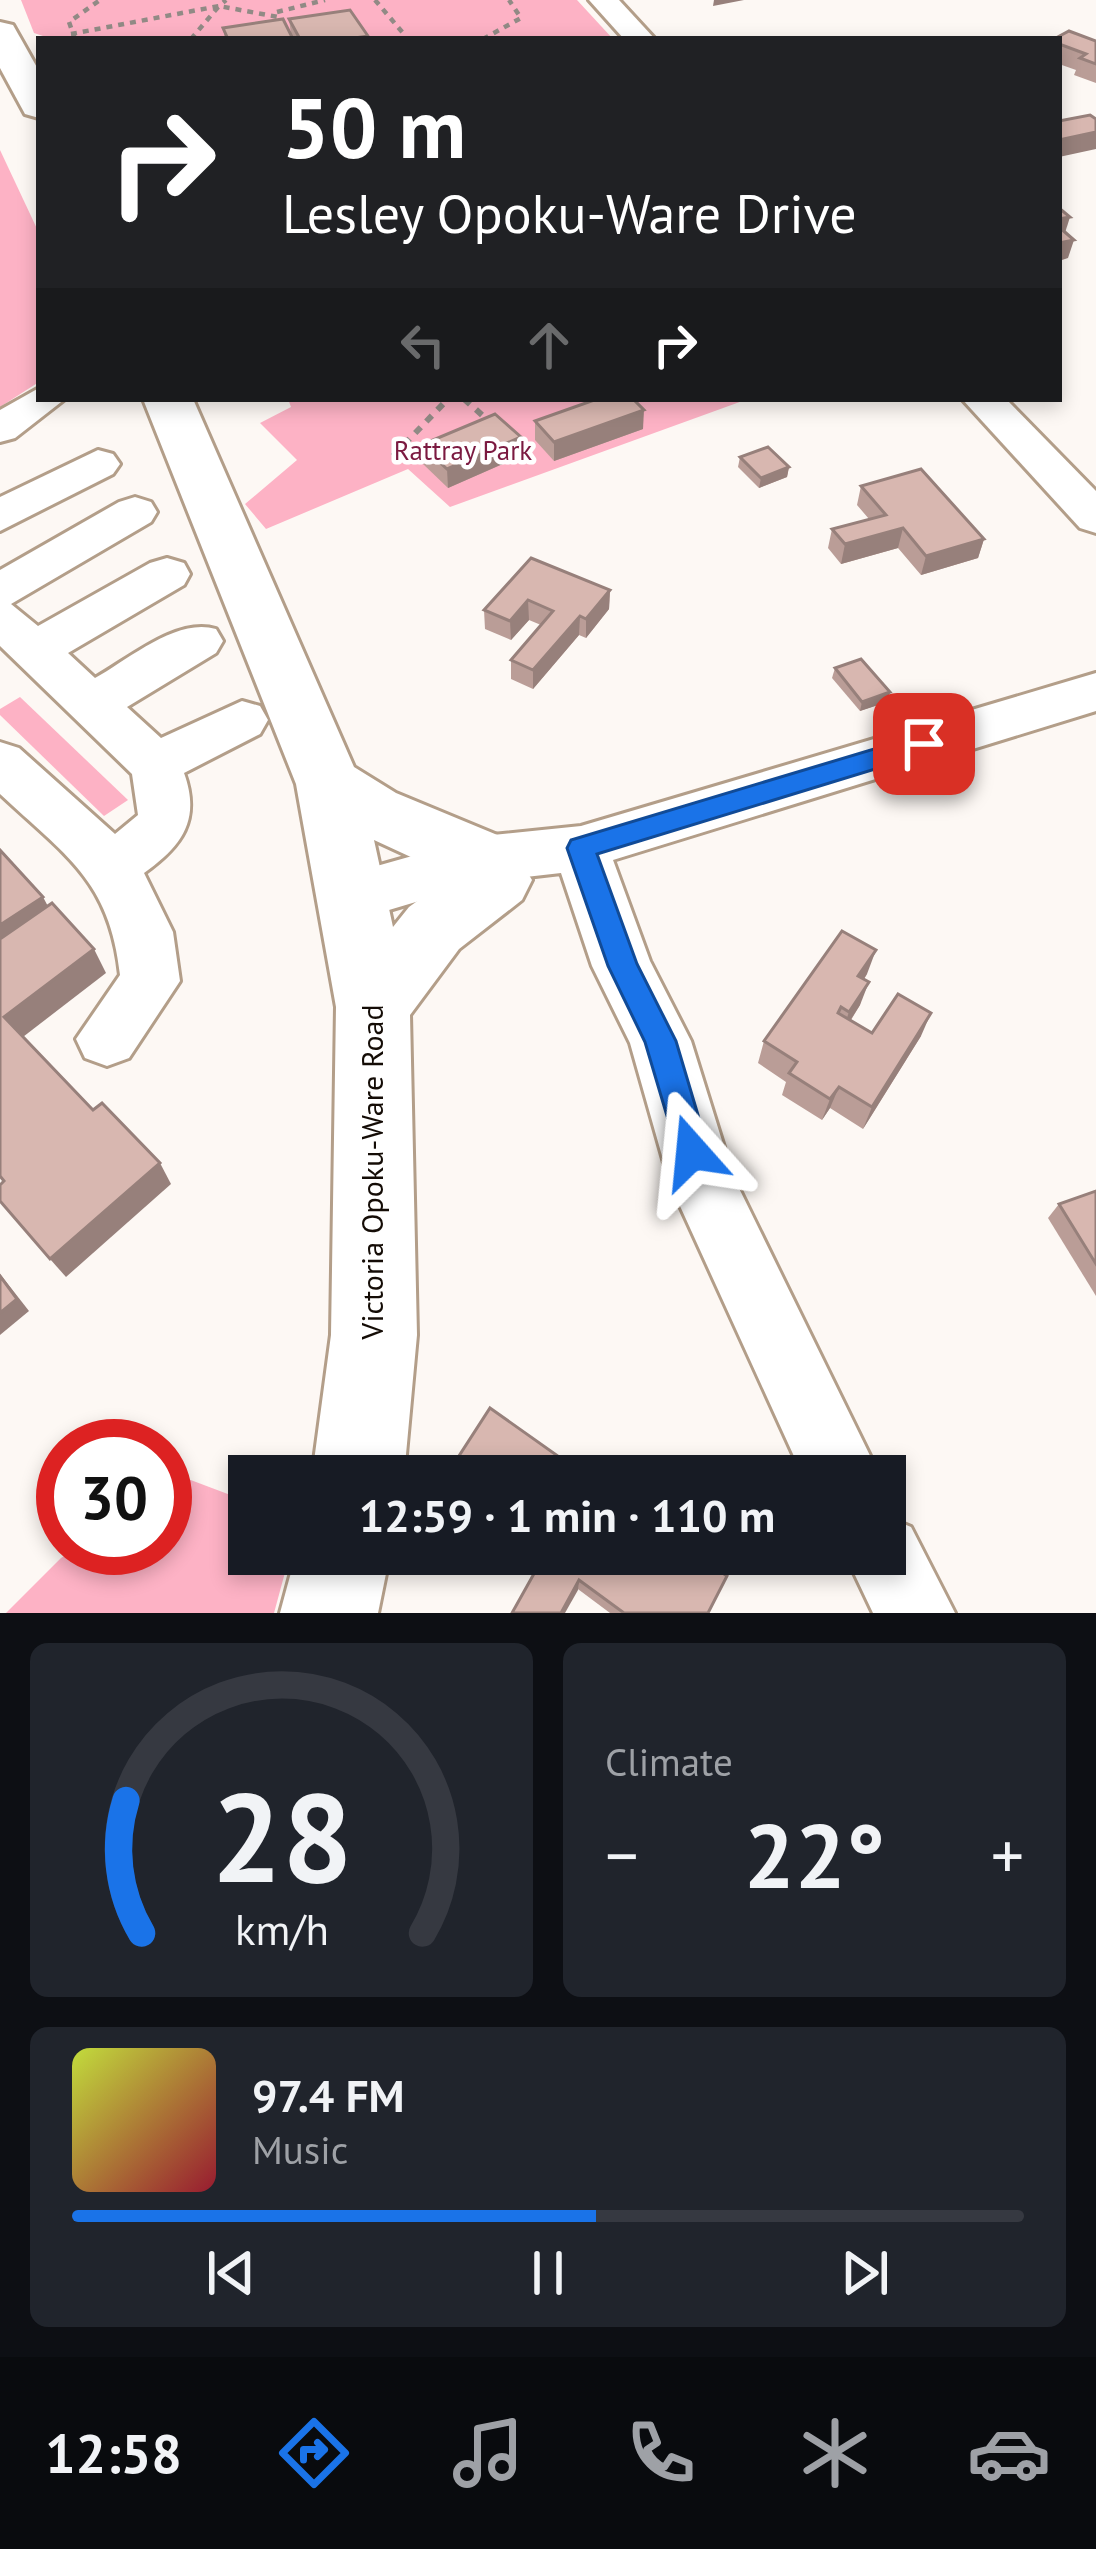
<!DOCTYPE html>
<html lang="en">
<head>
<meta charset="utf-8">
<style>
	:root { --surface:#171b24; --page:#20242c; --text:#f1f3f6; --muted:#9ea1a6; --line:#363941; --accent:#1a73e8 }
	body { margin:0; font-family:"PT Sans",sans-serif; background:var(--page); color:var(--text); height:100vh; display:flex; flex-direction:column; font-size:45px; white-space:nowrap }
	* { box-sizing:border-box; margin:0 }
	p { font-size:39px; color:var(--muted) }
	.icon { flex:none; width:66px; height:66px; fill:none; stroke:currentColor; stroke-width:2; stroke-linecap:round; stroke-linejoin:round }
	.map { position:relative; height:1613px; overflow:hidden }
	.drawer { display:flex; flex-direction:column; gap:30px; padding:30px; background:#0d0f14; flex:1 }
	.drawer>* { flex:none }
	.hud { position:absolute; left:36px; top:36px; width:1026px; height:366px; border-radius:0px; box-shadow:0 6px 18px #0003; background:#202124; color:#fff; overflow:hidden }
	.speed { position:absolute; left:36px; top:1419px; display:flex; gap:24px; font-size:60px; font-weight:700; text-align:center }
	.speed>* { display:grid; place-content:center; width:156px; height:156px; border-radius:50%; background:var(--surface); box-shadow:0 6px 18px #0003; line-height:1 }
	.speed .limit { border:18px solid #d22; background:#fff; color:#111 }
	.pin { position:absolute; display:grid; place-items:center; width:102px; height:102px; color:#fff; margin:-51px; border-radius:24px; box-shadow:0 6px 18px #0006 }
	.me { position:absolute; width:132px; margin:-66px; rotate:342deg; stroke-linejoin:round; filter:drop-shadow(0 0 9px #0008) }
	.turn { display:flex; align-items:center; gap:42px; height:252px; padding:0 48px; font-size:54px }
	.turn .icon { width:156px; height:156px; stroke-width:2.5 }
	.turn b { display:block; font-size:84px; line-height:102px }
	.lanes { display:flex; align-items:center; height:114px; padding:0 48px; background:#0003; justify-content:center; gap:60px; direction:ltr }
	.lanes .off { opacity:.35 }
	.big { font-size:90px; font-weight:700; line-height:1.1 }
	.drawer .widget { flex:1; display:flex; flex-direction:column; justify-content:center; gap:18px; min-width:0; padding:0 42px; border-radius:18px; background:var(--page) }
	.drawer .dial { align-items:center; gap:0 }
	.dial svg { height:312px; overflow:visible; fill:none; stroke:var(--line); stroke-width:7; stroke-linecap:round; text-anchor:middle }
	.dial text { fill:var(--text); stroke:none }
	.song { display:flex; align-items:center; gap:36px }
	.cover { width:144px; height:144px; border-radius:18px; background:linear-gradient(135deg,hsl(70 70% 55%),hsl(350 70% 35%)) }
	.played { height:12px; border-radius:6px; background:linear-gradient(90deg,var(--accent) 55%,var(--line) 55%) }
	.keys { display:flex; justify-content:space-around; direction:ltr }
	.heat { display:flex; justify-content:space-between; align-items:center; font-size:66px; direction:ltr }
	.drawer .tiles { flex:1; display:grid; gap:30px; grid-template-columns:1fr 1fr }
	.widget:last-child { grid-column:span 2 }
	.trip { position:absolute; left:228px; top:1455px; width:678px; height:120px; border-radius:0px; background:var(--surface); box-shadow:0 6px 18px #0003; font-weight:700; line-height:120px; text-align:center }
	.tabs { display:flex; height:192px; justify-content:space-around; align-items:center; background:#090b0e; color:var(--muted) }
	.tabs .icon { width:84px; height:84px }
	.tabs .selected { color:var(--accent) }
	.tabs b { font-size:54px; color:var(--text) }
	.map>svg:first-child { display:block }
	.green { fill:#fdb2c5 }
	.lines { fill:none; stroke-linecap:round; stroke-linejoin:round }
	.minor-casing { stroke:#b39e89; stroke-width:6 }
	.major-casing { stroke:#b39e89; stroke-width:6 }
	.path-far1 { stroke:#918a85; stroke-width:4.5; stroke-dasharray:6 6; stroke-linecap:butt }
	.path { stroke:#918a85; stroke-width:6; stroke-dasharray:8 8; stroke-linecap:butt }
	.minor { fill:#fff; fill-rule:evenodd }
	.major { fill:#fff; fill-rule:evenodd }
	.wall { fill:#ba9d97 }
	.shaded-wall { fill:#97807b }
	.building { fill:#d8b7b0; stroke:#97807b; stroke-width:3 }
	.route { fill:#1a73e8; stroke:#114b97; stroke-width:3 }
	.labels { text-anchor:middle; dominant-baseline:central; stroke-width:9; stroke-linejoin:round; paint-order:stroke }
	.far-park-label { font-size:27px; fill:#7b1a41; stroke:#fff }
	.street-label { font-size:30px; fill:#140c06; stroke:#fff }
</style>
</head>
<body>
<div class="map">
<svg width="1096" height="1613" viewBox="0 0 1096 1613">
	<rect width="100%" height="100%" fill="#fdf8f4"/>
	<g class="green">
		<path d="M21,0H577L613,39H52L34,33Z"/>
		<path d="M0,150L39,233V382L0,407Z"/>
		<path d="M288,399H748L450,507L408,469L266,529L245,504L297,460L260,423L291,407Z"/>
		<path d="M20,697L128,800L104,816L0,715V709Z"/>
		<path d="M188,1479L249,1502V1554H290L274,1613H6L61,1558L77,1548H165V1493Z"/>
	</g>
	<g class="lines">
		<g class="minor-casing">
			<g id="minor">
				<path d="M589,0H619L655,39H624Z"/>
				<path d="M39,388V399H65L15,438L0,442V410Z"/>
				<path d="M962,399H1006L1096,491V533L1080,528Z"/>
				<path d="M98,450L113,454L120,464L113,474L0,531V497Z"/>
				<path d="M135,497L151,502L157,512L151,522L11,604L38,626L150,563L167,558L184,563L190,574L184,585L68,653L95,678C129,659 177,617 216,629L223,641L216,653L127,707L161,738L242,701L260,706L268,720L260,734L184,773C201,820 182,846 144,873L173,932L180,981L129,1058L107,1066L85,1058L76,1039L120,975C110,880 65,855 0,794V742L19,748L115,834L138,815L132,774L0,646V570L119,502Z"/>
				<path d="M1096,673V711L613,860L650,961L691,1041L733,1176L880,1476H803L670,1184L630,1043L592,966L561,873L483,882L352,921L332,914L324,897L332,880L352,873L483,836L581,826Z"/>
				<path d="M885,1516L911,1527L955,1613H873L845,1554H885Z"/>
			</g>
		</g>
		<g class="major-casing">
			<g id="major">
				<path d="M0,22L13,25L39,71V118L25,114L0,68Z"/>
				<path d="M143,399H193L354,767L396,793L507,839L532,880L522,900L459,949L410,1015L417,1335L404,1476H312L331,1335L336,1007L296,784ZM374,840L452,876L409,907L393,927Z"/>
				<path d="M296,1554H390L378,1613H280Z"/>
			</g>
		</g>
		<g class="path-far1">
			<path d="M375,0L403,33L400,39"/>
			<path d="M277,12L325,0"/>
			<path d="M71,34L219,6L226,0"/>
			<path d="M75,39L69,22L100,0"/>
			<path d="M191,39L219,6L278,17"/>
			<path d="M483,39L521,18L509,0"/>
		</g>
		<g class="path">
			<path d="M464,399L490,422"/>
			<path d="M393,456L448,399"/>
		</g>
		<use href="#minor" class="minor"/>
		<use href="#major" class="major"/>
	</g>
	<g class="wall">
		<path d="M289,19L368,39H225L223,28L291,34Z"/>
		<path d="M1059,39L1096,41V83L1074,75L1076,70L1059,64Z"/>
		<path d="M535,421L643,429L554,461L535,440Z"/>
		<path d="M521,437V456L448,488L423,464L421,445Z"/>
		<path d="M740,457L789,467L787,477L759,488L738,467Z"/>
		<path d="M861,486L984,539L978,558L921,575L898,548L841,564L828,548L832,529L869,519L857,505Z"/>
		<path d="M531,558L610,590L609,609L586,638L579,635L533,689L511,679V660L541,625L529,620L511,640L485,629L484,610Z"/>
		<path d="M835,668L890,692L887,702L860,711L832,678Z"/>
		<path d="M867,974L864,979L860,1005L851,1020L872,1033L921,1036L863,1129L830,1108L822,1120L782,1095L786,1082L758,1063L764,1041Z"/>
		<path d="M1096,1191V1296L1048,1218L1059,1204Z"/>
		<path d="M531,1554H695L708,1613H610Z"/>
	</g>
	<g class="shaded-wall">
		<path d="M714,0H744L713,6Z"/>
		<path d="M1096,132V149L1059,157V140Z"/>
		<path d="M1070,217L1064,236L1059,237V219Z"/>
		<path d="M1074,240L1068,258L1059,261V243Z"/>
		<path d="M644,410L643,429L554,461V442Z"/>
		<path d="M521,437V456L448,488L447,469Z"/>
		<path d="M789,467L787,477L759,488L761,478Z"/>
		<path d="M903,528L898,548L841,564L845,544Z"/>
		<path d="M984,539L978,558L921,575L926,556Z"/>
		<path d="M610,590L609,609L586,638V619Z"/>
		<path d="M528,600L529,620L511,640L510,621Z"/>
		<path d="M580,616L579,635L533,689V670Z"/>
		<path d="M890,692L887,702L860,711L862,702Z"/>
		<path d="M43,897L59,927L0,968V925Z"/>
		<path d="M94,949L106,973L19,1040L4,1017Z"/>
		<path d="M876,950L867,974L850,1000L858,976Z"/>
		<path d="M869,982L860,1005L841,1035L849,1012Z"/>
		<path d="M931,1013L921,1036L863,1129L872,1107Z"/>
		<path d="M839,1087L830,1108L822,1120L830,1099Z"/>
		<path d="M160,1163L171,1184L66,1277L50,1259Z"/>
		<path d="M0,1274L29,1311L0,1335Z"/>
		<path d="M579,1580L578,1590L565,1613H561Z"/>
	</g>
	<g class="building">
		<path d="M350,10L368,36L348,39H300L289,19Z"/>
		<path d="M283,19L293,39H228L223,28Z"/>
		<path d="M1069,31L1096,41V64L1080,58L1086,54L1059,44V39H1054Z"/>
		<path d="M1090,115L1096,119V132L1059,140V121Z"/>
		<path d="M1059,208L1070,217L1059,219Z"/>
		<path d="M1059,227L1074,240L1059,243Z"/>
		<path d="M597,399H633L644,410L554,442L535,421Z"/>
		<path d="M495,414L521,437L447,469L421,445Z"/>
		<path d="M768,447L789,467L761,478L740,457Z"/>
		<path d="M921,469L984,539L926,556L903,528L845,544L832,529L886,515L861,486Z"/>
		<path d="M531,558L610,590L586,619L580,616L533,670L511,660L553,611L528,600L510,621L484,610Z"/>
		<path d="M861,659L890,692L862,702L835,668Z"/>
		<path d="M0,850L43,897L0,925Z"/>
		<path d="M52,903L94,949L4,1017L93,1110L102,1103L160,1163L50,1259L0,1201V1185L4,1181L0,1176V939Z"/>
		<path d="M842,931L876,950L858,976L869,982L849,1012L841,1007L838,1013L872,1033L898,994L931,1013L872,1107L839,1087L830,1099L789,1073L797,1062L764,1041Z"/>
		<path d="M1096,1191V1264L1059,1204Z"/>
		<path d="M0,1276L17,1299L0,1313Z"/>
		<path d="M490,1408L586,1476H446Z"/>
		<path d="M644,1460L667,1476H635Z"/>
		<path d="M545,1554H695L727,1576L708,1613H624L579,1580L561,1613H512Z"/>
	</g>
	<path class="route" d="M924,734L934,737L937,744L934,751L597,854L637,964L676,1041L709,1152L704,1163L692,1167L681,1163L645,1042L608,966L567,848L571,840Z"/>
	<g class="labels">
		<g class="far-park-label">
			<text x="463" y="450">Rattray Park</text>
		</g>
		<g class="street-label">
			<text transform="translate(371 1172) rotate(-90)">Victoria Opoku-Ware Road</text>
		</g>
	</g>
</svg>
<div class="speed"><div class="limit">30</div></div>
<div class="pin" style="left:924px;top:744px;background:#d93025"><svg class="icon" aria-label="arrive" viewBox="0 0 24 24"><path d="M6 21V4h12l-3 4 3 4H6"/></svg></div>
<svg class="me" style="left:692px;top:1152px" viewBox="-20 -20 40 40"><path d="M0-17L14 15 0 8-14 15z" fill="#1a73e8" stroke="#fff" stroke-width="4"/></svg>
<div class="trip">12:59 · 1 min · 110 m</div>
<div class="hud">
<div class="turn"><svg class="icon" aria-label="right" viewBox="0 0 24 24"><path d="M7 20v-9h11M14 6l5 5-5 5"/></svg><div><b>50 m</b>Lesley Opoku-Ware Drive</div></div>
<div class="lanes"><svg class="icon off" aria-label="left" viewBox="0 0 24 24"><path d="M17 20v-9H6M10 6l-5 5 5 5"/></svg><svg class="icon off" aria-label="ahead" viewBox="0 0 24 24"><path d="M12 20V5M6 11l6-6 6 6"/></svg><svg class="icon" aria-label="right" viewBox="0 0 24 24"><path d="M7 20v-9h11M14 6l5 5-5 5"/></svg></div>
</div>
</div>
<section class="drawer">
<div class="tiles">
<div class="widget dial"><svg viewBox="0 0 100 80">
<path d="M14 69A42 42 0 1 1 86 69"/>
<path d="M14 69A42 42 0 0 1 10 35" stroke="#1a73e8"/>
<text x="50" y="56" font-size="32" font-weight="700">28</text>
<text x="50" y="72" font-size="11">km/h</text>
</svg></div>
<div class="widget"><p>Climate</p>
<div class="heat"><a>−</a><b class="big">22°</b><a>+</a></div>
</div>
<div class="widget">
<div class="song"><i class="cover"></i><div><b>97.4 FM</b><p>Music</p></div></div>
<div class="played"></div>
<div class="keys"><svg class="icon" aria-label="previous" viewBox="0 0 24 24"><path d="M18 5L8 12l10 7zM5 5v14"/></svg><svg class="icon" aria-label="pause" viewBox="0 0 24 24"><path d="M8 5v14M16 5v14"/></svg><svg class="icon" aria-label="next" viewBox="0 0 24 24"><path d="M6 5l10 7-10 7zM19 5v14"/></svg></div>
</div>
</div>
</section>
<nav class="tabs">
<b>12:58</b>
<svg class="icon selected" aria-label="directions" viewBox="0 0 24 24"><path d="M12 3l9 9-9 9-9-9zM9 14v-3h6M13 9l2 2-2 2"/></svg>
<svg class="icon" aria-label="music" viewBox="0 0 24 24"><path d="M9 18V5l10-2v13"/><circle cx="6" cy="18" r="3"/><circle cx="16" cy="16" r="3"/></svg>
<svg class="icon" aria-label="phone" viewBox="0 0 24 24"><path d="M5 4h4l2 5-3 2q2 4 5 5l2-3 5 2v4C11 20 4 13 5 4z"/></svg>
<svg class="icon" aria-label="climate" viewBox="0 0 24 24"><path d="M12 3v18M4 7l16 10M4 17L20 7"/></svg>
<svg class="icon" aria-label="car" viewBox="0 0 24 24"><path d="M5 17H2v-5l4-1 3-4h7l3 4 3 1v5h-3M9 17h6M6 11h13"/><circle cx="7" cy="17" r="2"/><circle cx="17" cy="17" r="2"/></svg>
</nav>
</body>
</html>
